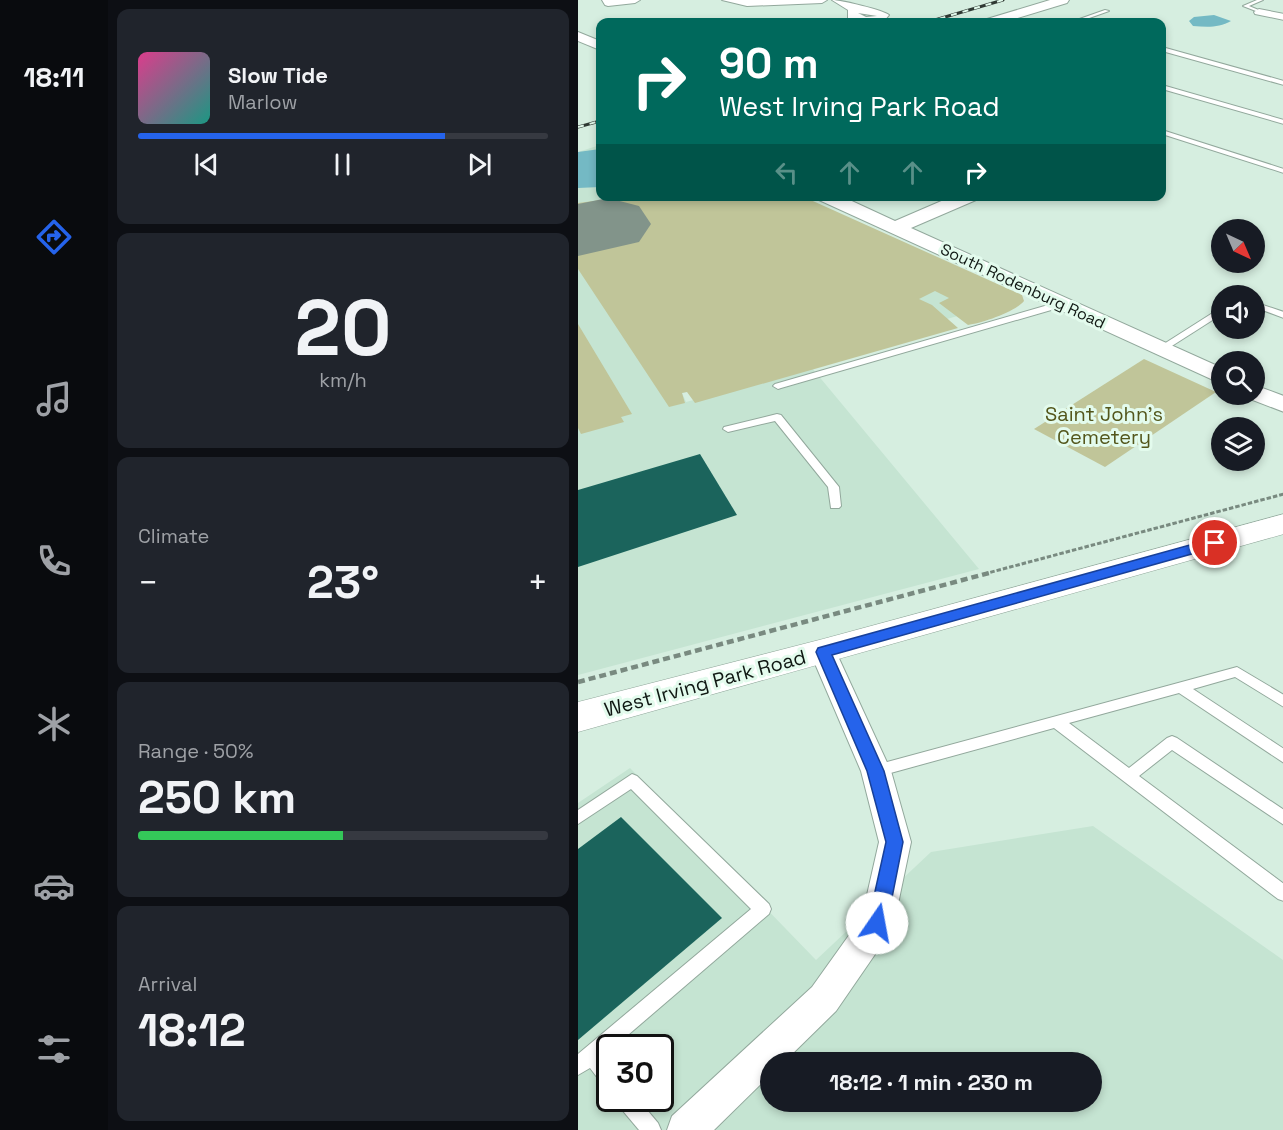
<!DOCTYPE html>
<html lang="en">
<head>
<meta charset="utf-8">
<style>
	:root { --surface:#171b24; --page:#20242c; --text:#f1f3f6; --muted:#9ea1a6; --line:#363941; --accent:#2563eb }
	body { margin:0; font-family:"Space Grotesk",sans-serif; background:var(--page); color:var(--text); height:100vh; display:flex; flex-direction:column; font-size:22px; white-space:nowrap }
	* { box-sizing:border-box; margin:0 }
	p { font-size:20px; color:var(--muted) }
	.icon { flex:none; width:33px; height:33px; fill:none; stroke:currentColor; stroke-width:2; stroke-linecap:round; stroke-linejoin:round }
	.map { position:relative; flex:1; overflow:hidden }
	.sheet { display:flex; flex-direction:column; gap:9px; padding:9px; background:#0d0f14; width:470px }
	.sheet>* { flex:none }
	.guide { position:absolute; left:18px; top:18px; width:570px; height:183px; border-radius:12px; box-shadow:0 3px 9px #0003; background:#00695c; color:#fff; overflow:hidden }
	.needle { width:39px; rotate:136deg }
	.fabs { position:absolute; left:633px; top:219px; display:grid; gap:12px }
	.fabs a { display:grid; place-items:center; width:54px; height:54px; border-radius:50%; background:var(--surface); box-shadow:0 3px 9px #0003; font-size:30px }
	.speed { position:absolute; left:18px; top:1034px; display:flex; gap:12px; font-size:30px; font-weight:700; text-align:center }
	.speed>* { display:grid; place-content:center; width:78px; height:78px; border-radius:50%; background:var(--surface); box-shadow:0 3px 9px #0003; line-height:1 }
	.speed .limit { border:3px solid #111; border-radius:9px; background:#fff; color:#111 }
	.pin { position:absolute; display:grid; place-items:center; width:51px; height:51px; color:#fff; margin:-26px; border:3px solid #fff; border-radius:50%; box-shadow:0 2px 6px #0007 }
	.me { position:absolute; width:66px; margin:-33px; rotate:12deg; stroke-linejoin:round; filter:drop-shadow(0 0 4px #0008) }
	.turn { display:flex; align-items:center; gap:21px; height:126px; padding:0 24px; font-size:27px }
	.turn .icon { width:78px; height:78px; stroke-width:2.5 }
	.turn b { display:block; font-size:42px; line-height:51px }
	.lanes { display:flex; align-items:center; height:57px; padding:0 24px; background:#0003; justify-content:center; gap:30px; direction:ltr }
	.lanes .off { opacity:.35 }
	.big { font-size:45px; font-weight:800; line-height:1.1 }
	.sheet .widget { flex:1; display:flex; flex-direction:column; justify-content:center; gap:9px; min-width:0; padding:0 21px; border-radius:12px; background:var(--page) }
	.sheet .dial { align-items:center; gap:0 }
	.dial b { font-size:78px; line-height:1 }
	.song { display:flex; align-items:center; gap:18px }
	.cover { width:72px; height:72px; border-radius:9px; background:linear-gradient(135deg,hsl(330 70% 55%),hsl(170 70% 35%)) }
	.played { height:6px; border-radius:3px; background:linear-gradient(90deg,var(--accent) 75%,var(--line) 75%) }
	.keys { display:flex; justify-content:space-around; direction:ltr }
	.heat { display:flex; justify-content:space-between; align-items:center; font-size:33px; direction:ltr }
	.charge { height:9px; border-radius:4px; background:linear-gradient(90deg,#34c759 50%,var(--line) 0) }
	.trip { position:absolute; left:182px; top:1052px; width:342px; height:60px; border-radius:30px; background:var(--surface); box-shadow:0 3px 9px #0003; font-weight:800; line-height:60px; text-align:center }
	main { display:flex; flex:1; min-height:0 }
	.menu { display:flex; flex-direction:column; width:108px; justify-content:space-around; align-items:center; background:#090b0e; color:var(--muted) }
	.menu .icon { width:42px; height:42px }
	.menu .active { color:var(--accent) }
	.menu b { font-size:27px; color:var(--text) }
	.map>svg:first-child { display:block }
	.built { fill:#c5e4d2; fill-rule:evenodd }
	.green { fill:#c0c599 }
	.water { fill:#74b9c4 }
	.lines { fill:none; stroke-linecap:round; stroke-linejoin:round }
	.runway { fill:#82948a; fill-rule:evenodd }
	.building { fill:#1b645c }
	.service-casing { stroke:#92a89c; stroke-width:2 }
	.minor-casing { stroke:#92a89c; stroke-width:2 }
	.tertiary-casing { stroke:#92a89c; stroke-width:2 }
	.secondary-casing { stroke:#92a89c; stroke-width:1 }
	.path-far1 { stroke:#798a80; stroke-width:3; stroke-dasharray:4.5 2; stroke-linecap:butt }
	.path { stroke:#798a80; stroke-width:4.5; stroke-dasharray:7 4; stroke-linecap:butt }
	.service { fill:#fff; fill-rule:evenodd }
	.minor { fill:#fff; fill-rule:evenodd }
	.tertiary { fill:#fff; fill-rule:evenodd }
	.secondary { fill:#fff; fill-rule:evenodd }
	.rail-casing { stroke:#2f3933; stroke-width:3 }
	.rail { stroke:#e3fbed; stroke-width:2; stroke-dasharray:6; stroke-linecap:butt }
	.route { fill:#2563eb; stroke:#184099; stroke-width:1.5 }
	.labels { text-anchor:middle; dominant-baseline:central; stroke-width:6; stroke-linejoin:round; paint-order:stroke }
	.far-street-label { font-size:16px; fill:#0f1712; stroke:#e3fbed }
	.park-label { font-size:20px; fill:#53561b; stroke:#e3fbed }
	.street-label { font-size:20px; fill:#0f1712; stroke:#e3fbed }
</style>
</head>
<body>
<main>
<nav class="menu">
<b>18:11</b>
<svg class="icon active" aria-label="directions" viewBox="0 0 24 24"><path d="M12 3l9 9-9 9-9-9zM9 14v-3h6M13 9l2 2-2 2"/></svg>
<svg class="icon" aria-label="music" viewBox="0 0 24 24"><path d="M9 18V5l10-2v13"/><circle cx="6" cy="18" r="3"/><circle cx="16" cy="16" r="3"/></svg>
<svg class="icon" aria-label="phone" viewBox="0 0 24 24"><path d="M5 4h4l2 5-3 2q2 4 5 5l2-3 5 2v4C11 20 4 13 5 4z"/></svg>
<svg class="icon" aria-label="climate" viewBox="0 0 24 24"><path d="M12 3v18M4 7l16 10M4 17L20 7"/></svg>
<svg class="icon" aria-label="car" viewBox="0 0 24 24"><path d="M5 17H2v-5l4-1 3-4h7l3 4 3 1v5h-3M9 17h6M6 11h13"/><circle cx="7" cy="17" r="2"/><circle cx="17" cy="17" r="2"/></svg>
<svg class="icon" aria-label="filters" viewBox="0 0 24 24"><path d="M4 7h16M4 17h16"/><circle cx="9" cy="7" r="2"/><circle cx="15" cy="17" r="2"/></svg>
</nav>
<section class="sheet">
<div class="widget">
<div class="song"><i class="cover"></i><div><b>Slow Tide</b><p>Marlow</p></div></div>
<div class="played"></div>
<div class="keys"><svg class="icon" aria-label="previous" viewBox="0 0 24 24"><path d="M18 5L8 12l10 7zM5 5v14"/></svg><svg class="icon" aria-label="pause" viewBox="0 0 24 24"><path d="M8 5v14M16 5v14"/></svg><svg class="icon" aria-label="next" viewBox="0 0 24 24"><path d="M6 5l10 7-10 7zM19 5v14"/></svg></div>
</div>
<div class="widget dial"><b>20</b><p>km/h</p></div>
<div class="widget"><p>Climate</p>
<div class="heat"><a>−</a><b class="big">23°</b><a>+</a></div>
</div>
<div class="widget"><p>Range · 50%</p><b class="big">250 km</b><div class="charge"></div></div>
<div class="widget"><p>Arrival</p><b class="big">18:12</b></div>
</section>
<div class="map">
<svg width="706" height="1130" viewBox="0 0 706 1130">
	<rect width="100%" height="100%" fill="#d6eee0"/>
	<g class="built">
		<path d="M22,145V196L212,197L426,303L104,393L108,402L234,368L401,569L0,675V152Z"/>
		<path d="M52,768L238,960L353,852L515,826L705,960V1130H0V803ZM32,1047H82V1098H32ZM192,1062H513V1101H192Z"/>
	</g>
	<g class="green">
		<path d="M46,197H226L444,295L446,301C437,312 404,323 390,325L361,303L371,298L357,291L341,299L354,305L380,328L117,403L109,392L104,393L107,403L91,407L0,269V244L44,234L28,212L0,218V203Z"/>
		<path d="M0,324L54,414L43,417L46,422L3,434L0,428Z"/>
		<path d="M566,359L638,392L527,467L456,429Z"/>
	</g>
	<g class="water">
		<path d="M636,15L653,21C641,28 629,27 615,26L611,21L616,17Z"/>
		<path d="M22,149V187L0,188V152Z"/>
	</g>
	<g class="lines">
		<path class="runway" d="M30,198L61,206L73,224L61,242L0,256V204Z"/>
	</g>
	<g class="building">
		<path d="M122,454L159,515L0,567V490Z"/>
		<path d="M43,817L144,918L0,1040V849Z"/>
	</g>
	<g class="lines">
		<g class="service-casing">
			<g id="service">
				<path d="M679,0H685L671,6L683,11V13L665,6Z"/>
				<path d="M527,10L531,11L500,22H493Z"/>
				<path d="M584,47L706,81V85L584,51Z"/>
				<path d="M584,85L706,120V124L584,89Z"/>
				<path d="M584,130L706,169V173L584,134Z"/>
				<path d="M484,301L487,302V306L203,388L200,389L195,386L197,384Z"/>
				<path d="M676,302L706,312V318L676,307Z"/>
				<path d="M644,307V314L586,351H580L578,349Z"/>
				<path d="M199,414L203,415L261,487L263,506L261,508H253L250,487L197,421L150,432L145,429L146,427Z"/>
				<path d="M659,667L706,695V707L657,677L615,689L706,749V763L601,693L491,723L551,768L589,738L594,736L599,738L706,810V825L594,750L561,776L706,884V901L700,899L476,728L298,777L293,775L291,771L293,767L298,765Z"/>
				<path d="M54,774L59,776L191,904L193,909L191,914L36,1047H32V1051L26,1056L32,1063V1087L25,1085L12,1068L0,1075V1054L173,909L53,789L0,824V810Z"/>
				<path d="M38,1098H59L80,1123L83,1130H61L40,1105Z"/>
			</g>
		</g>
		<g class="minor-casing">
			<g id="minor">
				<path d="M24,0H62L57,3L30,6L27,5Z"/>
				<path d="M144,0H249L244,3L169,6Z"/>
				<path d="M254,0C263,0 305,10 311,15L306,21L285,22L270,18V10ZM280,13L299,16L288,17Z"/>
				<path d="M681,9L706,14V20L677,14L676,12Z"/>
				<path d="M245,642L254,645L258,652L313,771L333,842L316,923L311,934L258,1011L206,1062H192V1075L136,1130H89L94,1116L234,987L284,917L301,842L283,771L232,652L236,645Z"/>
			</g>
		</g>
		<g class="tertiary-casing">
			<g id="tertiary">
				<path d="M472,0H491L489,3L426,22H408L409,19Z"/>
				<path d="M0,32L22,41V50L0,41Z"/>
				<path d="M238,196H263L317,221L375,196H401L398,200L333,228L644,368V384L241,200Z"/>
				<path d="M676,385L706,396V412L667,397L665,394H676Z"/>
			</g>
		</g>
		<g class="secondary-casing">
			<path id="secondary" d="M706,514V534L0,732V702L245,639Z"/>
		</g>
		<path class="path-far1" d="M406,574L706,494"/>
		<path class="path" d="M0,682L411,573"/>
		<use href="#service" class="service"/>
		<use href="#minor" class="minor"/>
		<use href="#tertiary" class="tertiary"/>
		<use href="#secondary" class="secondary"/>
		<g class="rail-casing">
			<g id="rail">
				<path d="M350,22L425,0"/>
				<path d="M0,127L22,121"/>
			</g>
		</g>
		<use href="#rail" class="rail"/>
	</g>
	<path class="route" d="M637,538L644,543L642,546L254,655L306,771L325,842L309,923L306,929L299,932L293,929L290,923L308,842L289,771L238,652L240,648Z"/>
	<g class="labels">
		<g class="far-street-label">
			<text transform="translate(445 286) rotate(25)">South Rodenburg Road</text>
		</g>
		<g class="park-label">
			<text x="526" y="414">Saint John's<tspan x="526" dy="23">Cemetery</tspan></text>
		</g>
		<g class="street-label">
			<text transform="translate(127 683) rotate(-15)">West Irving Park Road</text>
		</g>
	</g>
</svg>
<div class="fabs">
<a><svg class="needle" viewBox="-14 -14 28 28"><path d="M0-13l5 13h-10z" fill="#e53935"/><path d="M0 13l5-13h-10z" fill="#9ea1a6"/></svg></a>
<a><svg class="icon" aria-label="sound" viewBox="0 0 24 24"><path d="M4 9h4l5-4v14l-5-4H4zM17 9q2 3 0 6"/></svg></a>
<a><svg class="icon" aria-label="search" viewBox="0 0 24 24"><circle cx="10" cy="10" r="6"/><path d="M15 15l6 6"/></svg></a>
<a><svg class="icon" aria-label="layers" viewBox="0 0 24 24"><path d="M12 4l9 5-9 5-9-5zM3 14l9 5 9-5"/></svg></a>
</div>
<div class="speed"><div class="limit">30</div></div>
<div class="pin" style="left:637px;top:543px;background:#d93025"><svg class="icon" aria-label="arrive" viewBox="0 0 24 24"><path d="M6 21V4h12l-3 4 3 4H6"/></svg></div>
<svg class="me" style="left:299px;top:923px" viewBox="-20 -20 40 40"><circle r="19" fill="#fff"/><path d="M0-13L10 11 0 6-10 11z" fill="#2563eb"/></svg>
<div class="trip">18:12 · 1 min · 230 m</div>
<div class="guide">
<div class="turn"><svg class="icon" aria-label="right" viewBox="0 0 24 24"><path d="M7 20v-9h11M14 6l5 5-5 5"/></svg><div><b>90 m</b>West Irving Park Road</div></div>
<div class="lanes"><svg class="icon off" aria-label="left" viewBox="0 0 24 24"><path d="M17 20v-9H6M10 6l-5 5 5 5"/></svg><svg class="icon off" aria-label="ahead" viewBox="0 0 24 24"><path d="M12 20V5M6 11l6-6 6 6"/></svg><svg class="icon off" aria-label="ahead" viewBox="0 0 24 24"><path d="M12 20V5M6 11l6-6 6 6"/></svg><svg class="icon" aria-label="right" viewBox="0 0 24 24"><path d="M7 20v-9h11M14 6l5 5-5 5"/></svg></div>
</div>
</div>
</main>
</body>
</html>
